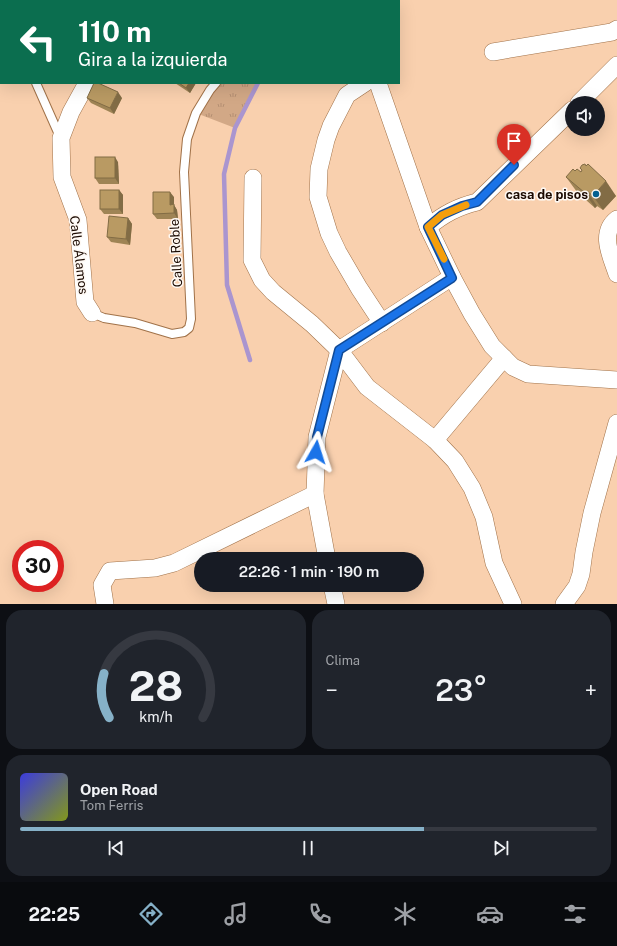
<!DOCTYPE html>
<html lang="es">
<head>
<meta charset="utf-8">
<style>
	:root { --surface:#171b24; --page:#20242c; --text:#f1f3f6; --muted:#9ea1a6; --line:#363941; --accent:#86b1c8 }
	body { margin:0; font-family:"Public Sans",sans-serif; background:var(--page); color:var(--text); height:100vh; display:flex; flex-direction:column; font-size:15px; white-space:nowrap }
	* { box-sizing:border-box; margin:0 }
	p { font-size:13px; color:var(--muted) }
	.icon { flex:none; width:22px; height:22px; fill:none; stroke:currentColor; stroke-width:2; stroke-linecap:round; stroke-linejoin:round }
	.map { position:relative; height:604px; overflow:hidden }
	.drawer { display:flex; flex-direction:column; gap:6px; padding:6px; background:#0d0f14; flex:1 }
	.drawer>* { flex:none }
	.banner { position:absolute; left:0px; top:0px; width:400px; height:84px; box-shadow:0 4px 16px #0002; background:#0b6e4f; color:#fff; overflow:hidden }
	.fabs { position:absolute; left:565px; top:96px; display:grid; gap:8px }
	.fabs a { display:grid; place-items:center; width:40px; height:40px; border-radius:50%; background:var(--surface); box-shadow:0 4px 16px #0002; font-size:20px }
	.speed { position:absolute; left:12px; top:540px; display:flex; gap:8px; font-size:20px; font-weight:700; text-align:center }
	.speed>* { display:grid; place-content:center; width:52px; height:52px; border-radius:50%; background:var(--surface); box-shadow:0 4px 16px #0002; line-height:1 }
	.speed .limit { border:6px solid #d22; background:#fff; color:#111 }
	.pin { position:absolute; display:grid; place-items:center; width:34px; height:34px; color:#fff; margin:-41px -17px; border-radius:50% 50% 50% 0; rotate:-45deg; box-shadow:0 0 4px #0007 }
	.pin .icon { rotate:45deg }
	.me { position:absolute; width:44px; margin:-22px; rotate:6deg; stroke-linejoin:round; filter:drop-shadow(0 0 3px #0008) }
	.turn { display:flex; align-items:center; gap:14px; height:84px; padding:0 12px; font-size:18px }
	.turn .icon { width:52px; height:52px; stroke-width:2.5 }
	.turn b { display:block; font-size:28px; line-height:34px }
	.big { font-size:30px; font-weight:600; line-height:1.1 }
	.drawer .tile { flex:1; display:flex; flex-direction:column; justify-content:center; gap:6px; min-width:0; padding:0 14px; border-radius:16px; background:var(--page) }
	.drawer .dial { align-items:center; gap:0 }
	.dial svg { height:104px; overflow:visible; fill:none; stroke:var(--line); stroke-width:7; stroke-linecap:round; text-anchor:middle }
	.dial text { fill:var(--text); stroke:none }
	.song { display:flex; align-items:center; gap:12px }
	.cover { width:48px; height:48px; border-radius:6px; background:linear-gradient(135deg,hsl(240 70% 55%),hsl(70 70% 35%)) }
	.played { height:4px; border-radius:2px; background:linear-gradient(90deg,var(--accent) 70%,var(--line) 70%) }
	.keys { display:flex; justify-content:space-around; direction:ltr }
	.heat { display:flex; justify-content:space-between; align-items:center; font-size:22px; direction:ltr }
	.drawer .tiles { flex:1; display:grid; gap:6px; grid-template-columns:1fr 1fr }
	.tile:last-child { grid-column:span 2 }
	.trip { position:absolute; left:194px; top:552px; width:230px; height:40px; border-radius:20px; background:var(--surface); box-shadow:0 4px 16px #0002; font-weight:600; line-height:40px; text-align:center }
	.dock { display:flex; height:64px; justify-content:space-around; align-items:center; background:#090b0e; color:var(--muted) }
	.dock .icon { width:28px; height:28px }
	.dock .current { color:var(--accent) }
	.dock b { font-size:18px; color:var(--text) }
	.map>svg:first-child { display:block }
	.grass { fill:url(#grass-tufts) }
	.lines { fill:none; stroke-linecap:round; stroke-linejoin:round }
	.stream { stroke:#aa95cf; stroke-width:4.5 }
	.service-casing { stroke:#a17249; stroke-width:10 }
	.minor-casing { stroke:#a17249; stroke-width:18 }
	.service { stroke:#fff; stroke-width:8 }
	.minor { stroke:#fff; stroke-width:17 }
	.wall { fill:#9f8455 }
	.shaded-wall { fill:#826c45 }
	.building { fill:#b99a63; stroke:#826c45 }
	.route-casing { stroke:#114b97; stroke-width:10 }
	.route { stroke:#1a73e8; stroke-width:7 }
	.slow { stroke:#f59e0b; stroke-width:7 }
	.poi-dot { fill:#036090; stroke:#fef9f4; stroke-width:1.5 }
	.labels { text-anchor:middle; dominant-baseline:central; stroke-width:3; stroke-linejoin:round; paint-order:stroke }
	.poi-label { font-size:13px; font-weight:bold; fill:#1a0900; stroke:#fef9f4; text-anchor:end }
	.street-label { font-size:13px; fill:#1a0900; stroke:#fef9f4 }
</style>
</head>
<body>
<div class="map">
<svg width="617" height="604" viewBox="0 0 617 604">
	<defs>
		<pattern id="grass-tufts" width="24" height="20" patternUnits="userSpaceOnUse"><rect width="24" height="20" fill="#d2a886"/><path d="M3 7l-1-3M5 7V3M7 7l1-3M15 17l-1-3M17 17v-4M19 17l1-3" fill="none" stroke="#b48f72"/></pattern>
	</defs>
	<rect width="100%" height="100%" fill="#f9d0ae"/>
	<path class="grass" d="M216,83H258L235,128L196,113Z"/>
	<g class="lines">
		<g class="stream">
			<path d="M339,1L340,0"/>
			<path d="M250,360L227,285L224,174L235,128L258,83"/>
		</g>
		<g class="service-casing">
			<g id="service">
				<path d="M193,0L195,1"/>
				<path d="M78,1L79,0"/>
				<path d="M320,1L321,0"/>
				<path d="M0,2L1,5"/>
				<path d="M36,83L60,137"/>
				<path d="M92,313L104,318L135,323L172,334L184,332L189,328L191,319L184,172L187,139L196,113L210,90L216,83"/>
			</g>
		</g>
		<g class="minor-casing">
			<g id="minor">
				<path d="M161,1L162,0"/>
				<path d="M377,1V0"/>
				<path d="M493,52L612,32L617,29"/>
				<path d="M87,83L71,112L61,138L62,177L78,220L85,302L92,313"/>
				<path d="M365,83L347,95L331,126L326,140L319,169L318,197L329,233L338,252L359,288L382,323"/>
				<path d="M378,83L428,227L452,277L472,314L492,346L513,367L528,374L617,380"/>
				<path d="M579,103L617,65"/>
				<path d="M253,178L252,260L262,280L273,292L312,324L339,350L367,387L435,440L455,461L472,488L484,517L494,563L513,604"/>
				<path d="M617,219C599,233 611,256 617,274"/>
				<path d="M428,227C444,214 457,207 477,202L572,110"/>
				<path d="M435,440L504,358"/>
				<path d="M327,559L315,494L317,437L339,350L452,277"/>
				<path d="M332,585L336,604"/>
				<path d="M105,604L102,585L110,571L155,568L174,563L315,494"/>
				<path d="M564,604L577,586L581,574L584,552L592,513L617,423"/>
			</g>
		</g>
		<use href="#service" class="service"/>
		<use href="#minor" class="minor"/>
	</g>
	<g class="wall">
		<path d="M106,0H138L137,1H107Z"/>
		<path d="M175,83H196L190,93Z"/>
		<path d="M87,98H122L114,114L91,103Z"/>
		<path d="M118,162L119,184H99L95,178Z"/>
		<path d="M580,168L616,196L603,210L597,206L595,208L577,192L566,177L575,171L581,172L582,171Z"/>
		<path d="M119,190L123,195V214H104L100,209Z"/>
		<path d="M174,197V205L177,210L178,219H157L153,214Z"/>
		<path d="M128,218L132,224L130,245L111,242L107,237Z"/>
	</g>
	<g class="shaded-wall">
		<path d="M239,0H246V1H238Z"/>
		<path d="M189,83H196L190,93L186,88Z"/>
		<path d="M118,92L122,98L114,114L110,108Z"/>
		<path d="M598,110L600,113L598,116Z"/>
		<path d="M115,157L118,162L119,184L115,178Z"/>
		<path d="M606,181L616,196L603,210L593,196Z"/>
		<path d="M119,190L123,195V214L119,209Z"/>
		<path d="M587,191L597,206L595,208L585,193Z"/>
		<path d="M170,192L174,197V205L177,210L178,219L174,213L170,205Z"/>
		<path d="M128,218L132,224L130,245L126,239Z"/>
	</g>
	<g class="building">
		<path d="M119,0H133V1Z"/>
		<path d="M169,0H188L187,1H168Z"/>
		<path d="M230,0H239L238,1H232Z"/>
		<path d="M94,83H98L118,92L110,108L87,98Z"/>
		<path d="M179,83H189L186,88Z"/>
		<rect x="95" y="157" width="20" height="21"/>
		<path d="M585,164L586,166L588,164L606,181L593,196L587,191L585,193L566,177L573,169L575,171L577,169L581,172L582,170L580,168L582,165Z"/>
		<rect x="100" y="190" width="19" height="19"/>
		<path d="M153,192H170V205L174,204V213L153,214Z"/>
		<path d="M109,216L128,218L126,239L107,237Z"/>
	</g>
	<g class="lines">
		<g class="route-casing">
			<path id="route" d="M316,452L317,437L339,350L452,278L428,227L442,215L462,206L477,202L514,165"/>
		</g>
		<use href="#route" class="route"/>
		<path class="slow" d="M444,259L428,227L442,215L466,205"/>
	</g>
	<circle class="poi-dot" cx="596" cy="194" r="4"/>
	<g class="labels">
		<g class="poi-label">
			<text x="588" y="194">casa de pisos</text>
		</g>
		<g class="street-label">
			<text transform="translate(176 253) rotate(-93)">Calle Roble</text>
			<text transform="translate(79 255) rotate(83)">Calle Álamos</text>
		</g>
	</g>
</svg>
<div class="fabs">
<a><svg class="icon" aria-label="sound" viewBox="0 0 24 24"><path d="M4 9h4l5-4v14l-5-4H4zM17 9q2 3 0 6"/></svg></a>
</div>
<div class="speed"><div class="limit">30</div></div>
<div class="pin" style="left:514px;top:165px;background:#d93025"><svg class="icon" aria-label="arrive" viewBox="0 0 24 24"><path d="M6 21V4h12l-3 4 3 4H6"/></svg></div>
<svg class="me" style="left:316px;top:452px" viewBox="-20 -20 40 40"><path d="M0-17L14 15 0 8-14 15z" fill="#1a73e8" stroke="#fff" stroke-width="4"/></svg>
<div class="trip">22:26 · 1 min · 190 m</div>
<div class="banner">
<div class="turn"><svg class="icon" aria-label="left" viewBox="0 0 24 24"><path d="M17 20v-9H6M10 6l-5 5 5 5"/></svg><div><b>110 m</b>Gira a la izquierda</div></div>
</div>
</div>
<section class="drawer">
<div class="tiles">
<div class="tile dial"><svg viewBox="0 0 100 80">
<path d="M14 69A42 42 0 1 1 86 69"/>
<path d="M14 69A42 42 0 0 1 10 35" stroke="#86b1c8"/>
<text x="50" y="56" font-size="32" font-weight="700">28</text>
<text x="50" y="72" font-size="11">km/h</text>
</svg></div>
<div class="tile"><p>Clima</p>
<div class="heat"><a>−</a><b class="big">23°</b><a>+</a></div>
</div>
<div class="tile">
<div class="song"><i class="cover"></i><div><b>Open Road</b><p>Tom Ferris</p></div></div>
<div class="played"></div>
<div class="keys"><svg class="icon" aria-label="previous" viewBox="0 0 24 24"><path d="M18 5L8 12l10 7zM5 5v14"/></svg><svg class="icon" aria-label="pause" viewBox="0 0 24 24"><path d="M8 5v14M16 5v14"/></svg><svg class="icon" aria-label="next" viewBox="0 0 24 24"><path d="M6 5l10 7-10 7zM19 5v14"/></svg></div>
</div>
</div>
</section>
<nav class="dock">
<b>22:25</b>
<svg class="icon current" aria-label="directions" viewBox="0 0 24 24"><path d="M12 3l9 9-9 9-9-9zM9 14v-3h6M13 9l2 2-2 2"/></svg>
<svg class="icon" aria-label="music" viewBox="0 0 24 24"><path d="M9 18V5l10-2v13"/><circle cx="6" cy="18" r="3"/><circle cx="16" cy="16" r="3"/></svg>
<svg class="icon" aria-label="phone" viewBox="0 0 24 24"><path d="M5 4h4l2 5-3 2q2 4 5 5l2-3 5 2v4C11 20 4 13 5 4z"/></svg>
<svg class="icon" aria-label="climate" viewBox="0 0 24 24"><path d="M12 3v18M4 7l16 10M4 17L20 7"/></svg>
<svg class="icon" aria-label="car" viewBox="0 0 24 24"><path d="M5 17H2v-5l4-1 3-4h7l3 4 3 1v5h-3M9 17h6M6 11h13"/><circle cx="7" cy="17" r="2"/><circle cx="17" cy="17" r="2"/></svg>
<svg class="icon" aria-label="filters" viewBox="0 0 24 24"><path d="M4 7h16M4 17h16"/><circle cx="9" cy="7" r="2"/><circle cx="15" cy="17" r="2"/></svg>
</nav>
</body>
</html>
